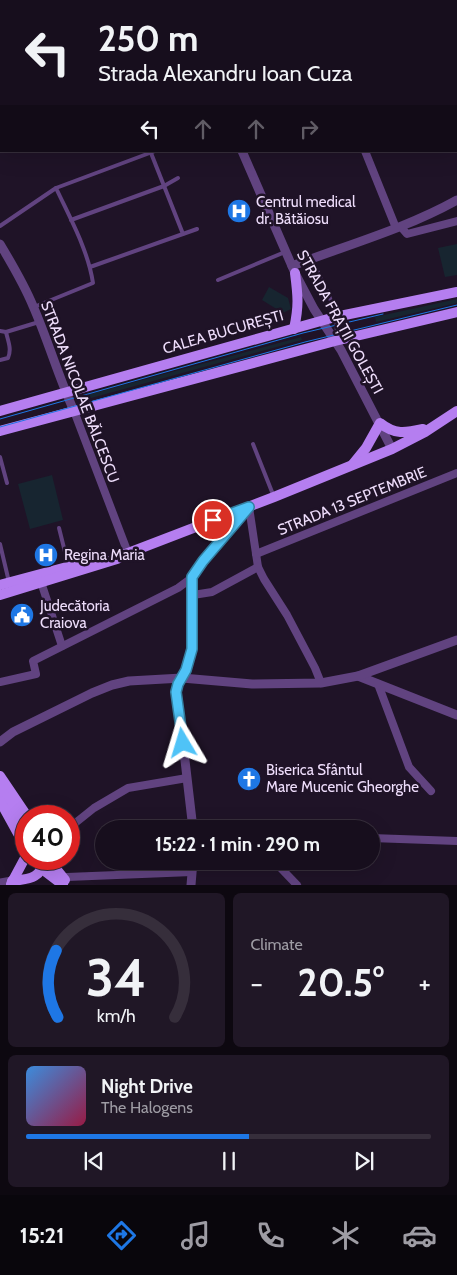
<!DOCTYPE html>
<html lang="en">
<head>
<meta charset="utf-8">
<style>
	:root { --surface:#170e1d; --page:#201726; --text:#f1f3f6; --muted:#9e9ca4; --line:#362e3b; --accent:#1e77e5 }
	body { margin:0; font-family:Cabin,sans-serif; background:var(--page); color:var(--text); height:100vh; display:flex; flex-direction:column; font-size:19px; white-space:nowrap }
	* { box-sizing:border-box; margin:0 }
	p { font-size:16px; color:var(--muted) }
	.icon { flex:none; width:28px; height:28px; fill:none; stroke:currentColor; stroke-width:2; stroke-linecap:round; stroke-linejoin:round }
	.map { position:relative; height:885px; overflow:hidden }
	.side { display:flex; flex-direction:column; gap:8px; padding:8px; background:#0d0810; flex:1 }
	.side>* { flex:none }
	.hud { position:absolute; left:0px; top:0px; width:458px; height:152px; box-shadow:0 5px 20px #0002,0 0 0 1px var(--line); background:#170e1d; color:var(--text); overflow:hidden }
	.speed { position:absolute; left:15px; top:805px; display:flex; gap:10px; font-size:25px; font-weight:700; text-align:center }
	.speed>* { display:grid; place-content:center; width:65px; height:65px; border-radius:50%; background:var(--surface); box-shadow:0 5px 20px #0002,0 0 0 1px var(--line); line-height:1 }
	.speed .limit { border:8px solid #d22; background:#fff; color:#111 }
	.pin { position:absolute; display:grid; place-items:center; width:42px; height:42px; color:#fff; margin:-21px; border:2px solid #fff; border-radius:50%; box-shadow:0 1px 5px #0007 }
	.me { position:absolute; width:55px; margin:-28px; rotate:353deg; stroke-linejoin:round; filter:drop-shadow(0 0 4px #0008) }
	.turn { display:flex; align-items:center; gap:18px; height:105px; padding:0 15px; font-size:22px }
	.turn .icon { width:65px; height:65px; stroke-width:2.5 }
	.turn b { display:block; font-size:35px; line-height:42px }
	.lanes { display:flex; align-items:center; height:48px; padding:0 15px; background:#0003; justify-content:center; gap:25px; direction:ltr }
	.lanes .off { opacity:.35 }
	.big { font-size:38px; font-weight:700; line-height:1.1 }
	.side .card { flex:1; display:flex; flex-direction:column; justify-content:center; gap:8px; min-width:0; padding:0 18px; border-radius:8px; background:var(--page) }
	.side .dial { align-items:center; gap:0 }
	.dial svg { height:130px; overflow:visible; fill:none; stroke:var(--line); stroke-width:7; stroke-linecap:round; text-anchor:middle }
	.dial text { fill:var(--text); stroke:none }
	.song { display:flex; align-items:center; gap:15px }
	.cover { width:60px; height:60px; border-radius:8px; background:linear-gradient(135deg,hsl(210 70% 55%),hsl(340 70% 35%)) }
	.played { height:5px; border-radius:2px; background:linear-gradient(90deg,var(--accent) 55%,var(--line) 55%) }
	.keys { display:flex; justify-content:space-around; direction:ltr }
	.heat { display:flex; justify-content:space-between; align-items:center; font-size:28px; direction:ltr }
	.side .tiles { flex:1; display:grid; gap:8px; grid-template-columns:1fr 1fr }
	.card:last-child { grid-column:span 2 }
	.trip { position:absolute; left:95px; top:820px; width:285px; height:50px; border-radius:25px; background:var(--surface); box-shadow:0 5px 20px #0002,0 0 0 1px var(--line); font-weight:700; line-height:50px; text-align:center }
	.dock { display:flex; height:80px; justify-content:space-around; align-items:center; background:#09060c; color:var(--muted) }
	.dock .icon { width:35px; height:35px }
	.dock .selected { color:var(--accent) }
	.dock b { font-size:22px; color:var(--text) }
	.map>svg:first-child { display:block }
	.green { fill:#172530 }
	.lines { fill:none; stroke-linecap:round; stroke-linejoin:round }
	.service { stroke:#614380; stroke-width:4 }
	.minor { stroke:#614380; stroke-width:8 }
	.tertiary { stroke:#614380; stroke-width:9 }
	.secondary { stroke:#b57ef0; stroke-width:10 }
	.tram { stroke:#1e77e5; stroke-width:1 }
	.route-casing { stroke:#337fa1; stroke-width:12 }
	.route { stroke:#4fc3f7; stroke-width:9 }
	.labels { text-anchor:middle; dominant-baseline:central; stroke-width:5; stroke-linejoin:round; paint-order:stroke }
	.poi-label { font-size:15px; fill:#eeddfb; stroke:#1f1327; text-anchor:start }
	.street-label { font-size:15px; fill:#eeddfb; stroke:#1f1327 }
</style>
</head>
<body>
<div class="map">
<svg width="457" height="885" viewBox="0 0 457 885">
	<rect width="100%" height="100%" fill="#1f1327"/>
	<g class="green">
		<path d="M457,244V275L445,277L438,248Z"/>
		<path d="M269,287L288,298L291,309L283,313L262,300Z"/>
		<path d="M457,299V303L376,322L375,317Z"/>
		<path d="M301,337L302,340L84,400L83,396Z"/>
		<path d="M52,475L63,520L30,529L18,484Z"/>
	</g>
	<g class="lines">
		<g class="service">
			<path d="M151,153L183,234"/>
			<path d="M71,220L164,186L178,178"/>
			<path d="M0,226L56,188"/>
			<path d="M311,259C323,283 341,312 336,339"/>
			<path d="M90,267L197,229"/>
			<path d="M218,280L285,252"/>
			<path d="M34,307L93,283C88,250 70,218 56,188L155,151"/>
			<path d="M0,331L6,332L39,322"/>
			<path d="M0,360L8,358C12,349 8,341 6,332"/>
			<path d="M253,444L274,497"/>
			<path d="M0,457L7,483"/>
			<path d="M59,528L68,564"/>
			<path d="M0,544L9,582"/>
		</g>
		<g class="minor">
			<path d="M9,0L10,1"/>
			<path d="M298,0V1"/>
			<path d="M456,42L457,41"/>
			<path d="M456,140L457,142"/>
			<path d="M365,151L396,228"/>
			<path d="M401,227L407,234L457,221"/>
			<path d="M74,411L128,553"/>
			<path d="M249,507L258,567L264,579L287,615L315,668L321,683"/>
			<path d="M256,554L457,473"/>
			<path d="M40,579L62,646"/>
			<path d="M193,595L212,592L258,567"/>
			<path d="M0,682L36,674L33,661L178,588L193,577"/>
			<path d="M378,684L409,767L431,791"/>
			<path d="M69,828L94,808L128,788L187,778"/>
			<path d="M371,838L457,841"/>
			<path d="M274,861L297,885"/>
			<path d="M67,877L192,872"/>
		</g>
		<g class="tertiary">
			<path d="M178,0L179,1"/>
			<path d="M348,1L351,0"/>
			<path d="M0,126L1,125"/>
			<path d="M242,151L295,273L314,309L341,350L392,449"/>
			<path d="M0,244C12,264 24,284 33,306C48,340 58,376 74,411"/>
			<path d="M292,266C347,245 405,229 457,200"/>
			<path d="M358,676L457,715"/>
			<path d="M0,742L13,732L92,693L112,685L129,681L182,678L252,684L321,683L358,676L457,640"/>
			<path d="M193,829L177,692L178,684L187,670L192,649L193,577L203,561L249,507"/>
			<path d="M0,883L12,881"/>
			<path d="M191,885L193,861"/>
		</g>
		<g class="secondary">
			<path d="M294,329C299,306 298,296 295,273"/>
			<path d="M0,411L335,317L457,292"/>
			<path d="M0,431L335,341L457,312"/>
			<path d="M353,464L366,448L380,423C395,435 405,433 423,429"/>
			<path d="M0,585L93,560"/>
			<path d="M0,595L117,559L123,555L274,497L392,449L425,432L457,411"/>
			<path d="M0,776L27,816"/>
			<path d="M0,789L26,828"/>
			<path d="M0,801L26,848"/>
			<path d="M34,859L42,869L63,885"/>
			<path d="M48,859L65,880"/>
			<path d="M12,881C27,879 43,879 43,859"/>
			<path d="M11,884L26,856"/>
		</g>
		<g class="tram">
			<path d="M0,419L303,333L383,314"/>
			<path d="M0,427L305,342L457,305"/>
		</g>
	</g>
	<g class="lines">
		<g class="route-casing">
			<path id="route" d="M183,743L176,692L178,684L186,670L192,649V577L203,561L249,507L213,520"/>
		</g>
		<use href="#route" class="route"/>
	</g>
	<defs>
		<g id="hospital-disc" transform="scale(1.25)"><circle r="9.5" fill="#1e77e5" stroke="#1f1327"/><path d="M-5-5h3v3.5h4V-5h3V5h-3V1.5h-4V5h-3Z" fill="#fff"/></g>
		<g id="civic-disc" transform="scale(1.25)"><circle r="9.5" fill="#1e77e5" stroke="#1f1327"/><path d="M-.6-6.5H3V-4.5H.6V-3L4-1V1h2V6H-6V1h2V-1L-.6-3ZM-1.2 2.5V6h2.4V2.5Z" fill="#fff"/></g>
		<g id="church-disc" transform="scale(1.25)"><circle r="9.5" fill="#1e77e5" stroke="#1f1327"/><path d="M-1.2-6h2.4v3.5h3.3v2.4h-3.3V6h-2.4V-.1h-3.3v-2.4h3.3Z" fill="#fff"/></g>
	</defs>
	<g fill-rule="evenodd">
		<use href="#hospital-disc" x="239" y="211"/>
		<use href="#hospital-disc" x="46" y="555"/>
		<use href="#civic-disc" x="22" y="615"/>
		<use href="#church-disc" x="249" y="779"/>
	</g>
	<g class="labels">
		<g class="poi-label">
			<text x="256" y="202">Centrul medical<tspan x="256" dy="17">dr. Bătăiosu</tspan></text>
			<text x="64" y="555">Regina Maria</text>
			<text x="40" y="606">Judecătoria<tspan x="40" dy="17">Craiova</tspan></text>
			<text x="266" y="770">Biserica Sfântul<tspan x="266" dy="17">Mare Mucenic Gheorghe</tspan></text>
		</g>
		<g class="street-label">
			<text transform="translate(340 322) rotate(61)">STRADA FRAȚII GOLEȘTI</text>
			<text transform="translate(223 332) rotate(-16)">CALEA BUCUREȘTI</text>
			<text transform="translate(80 392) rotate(69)">STRADA NICOLAE BĂLCESCU</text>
			<text transform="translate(352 501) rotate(-22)">STRADA 13 SEPTEMBRIE</text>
		</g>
	</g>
</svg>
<div class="speed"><div class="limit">40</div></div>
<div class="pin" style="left:213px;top:520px;background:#d93025"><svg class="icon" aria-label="arrive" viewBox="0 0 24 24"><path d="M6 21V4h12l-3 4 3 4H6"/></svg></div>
<svg class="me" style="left:183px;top:743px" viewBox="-20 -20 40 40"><path d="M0-17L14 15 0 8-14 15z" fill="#4fc3f7" stroke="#fff" stroke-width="4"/></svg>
<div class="trip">15:22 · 1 min · 290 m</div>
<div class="hud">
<div class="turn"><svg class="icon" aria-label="left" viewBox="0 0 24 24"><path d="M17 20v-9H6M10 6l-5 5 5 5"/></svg><div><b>250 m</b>Strada Alexandru Ioan Cuza</div></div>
<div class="lanes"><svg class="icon" aria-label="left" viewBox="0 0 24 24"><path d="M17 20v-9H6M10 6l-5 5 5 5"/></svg><svg class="icon off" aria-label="ahead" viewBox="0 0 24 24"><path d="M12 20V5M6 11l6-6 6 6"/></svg><svg class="icon off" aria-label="ahead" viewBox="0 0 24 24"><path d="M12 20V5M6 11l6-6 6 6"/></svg><svg class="icon off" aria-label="right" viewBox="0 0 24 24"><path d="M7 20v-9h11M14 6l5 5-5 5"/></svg></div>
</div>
</div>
<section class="side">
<div class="tiles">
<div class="card dial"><svg viewBox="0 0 100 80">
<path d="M14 69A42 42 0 1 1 86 69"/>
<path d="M14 69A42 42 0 0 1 13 28" stroke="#1e77e5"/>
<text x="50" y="56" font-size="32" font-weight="700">34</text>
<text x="50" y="72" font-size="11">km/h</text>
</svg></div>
<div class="card"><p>Climate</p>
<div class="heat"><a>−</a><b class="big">20.5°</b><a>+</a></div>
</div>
<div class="card">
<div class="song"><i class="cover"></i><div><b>Night Drive</b><p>The Halogens</p></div></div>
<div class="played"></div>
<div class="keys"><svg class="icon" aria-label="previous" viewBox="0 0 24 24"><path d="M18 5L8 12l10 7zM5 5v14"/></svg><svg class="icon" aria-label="pause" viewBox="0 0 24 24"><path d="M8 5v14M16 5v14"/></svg><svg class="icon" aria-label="next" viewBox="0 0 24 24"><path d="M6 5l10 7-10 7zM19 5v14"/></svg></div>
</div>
</div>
</section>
<nav class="dock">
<b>15:21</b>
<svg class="icon selected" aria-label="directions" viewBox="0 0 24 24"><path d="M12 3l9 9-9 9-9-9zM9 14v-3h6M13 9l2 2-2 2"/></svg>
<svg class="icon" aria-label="music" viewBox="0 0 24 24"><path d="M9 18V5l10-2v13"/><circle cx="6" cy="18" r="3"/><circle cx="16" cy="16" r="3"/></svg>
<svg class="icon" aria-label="phone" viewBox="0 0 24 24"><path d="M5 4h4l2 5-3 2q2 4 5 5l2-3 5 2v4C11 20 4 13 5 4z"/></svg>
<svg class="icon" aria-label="climate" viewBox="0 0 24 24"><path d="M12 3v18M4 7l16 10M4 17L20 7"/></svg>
<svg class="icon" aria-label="car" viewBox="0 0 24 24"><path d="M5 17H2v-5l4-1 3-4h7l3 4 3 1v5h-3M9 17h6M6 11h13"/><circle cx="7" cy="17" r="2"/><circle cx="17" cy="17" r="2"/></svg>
</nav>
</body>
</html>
